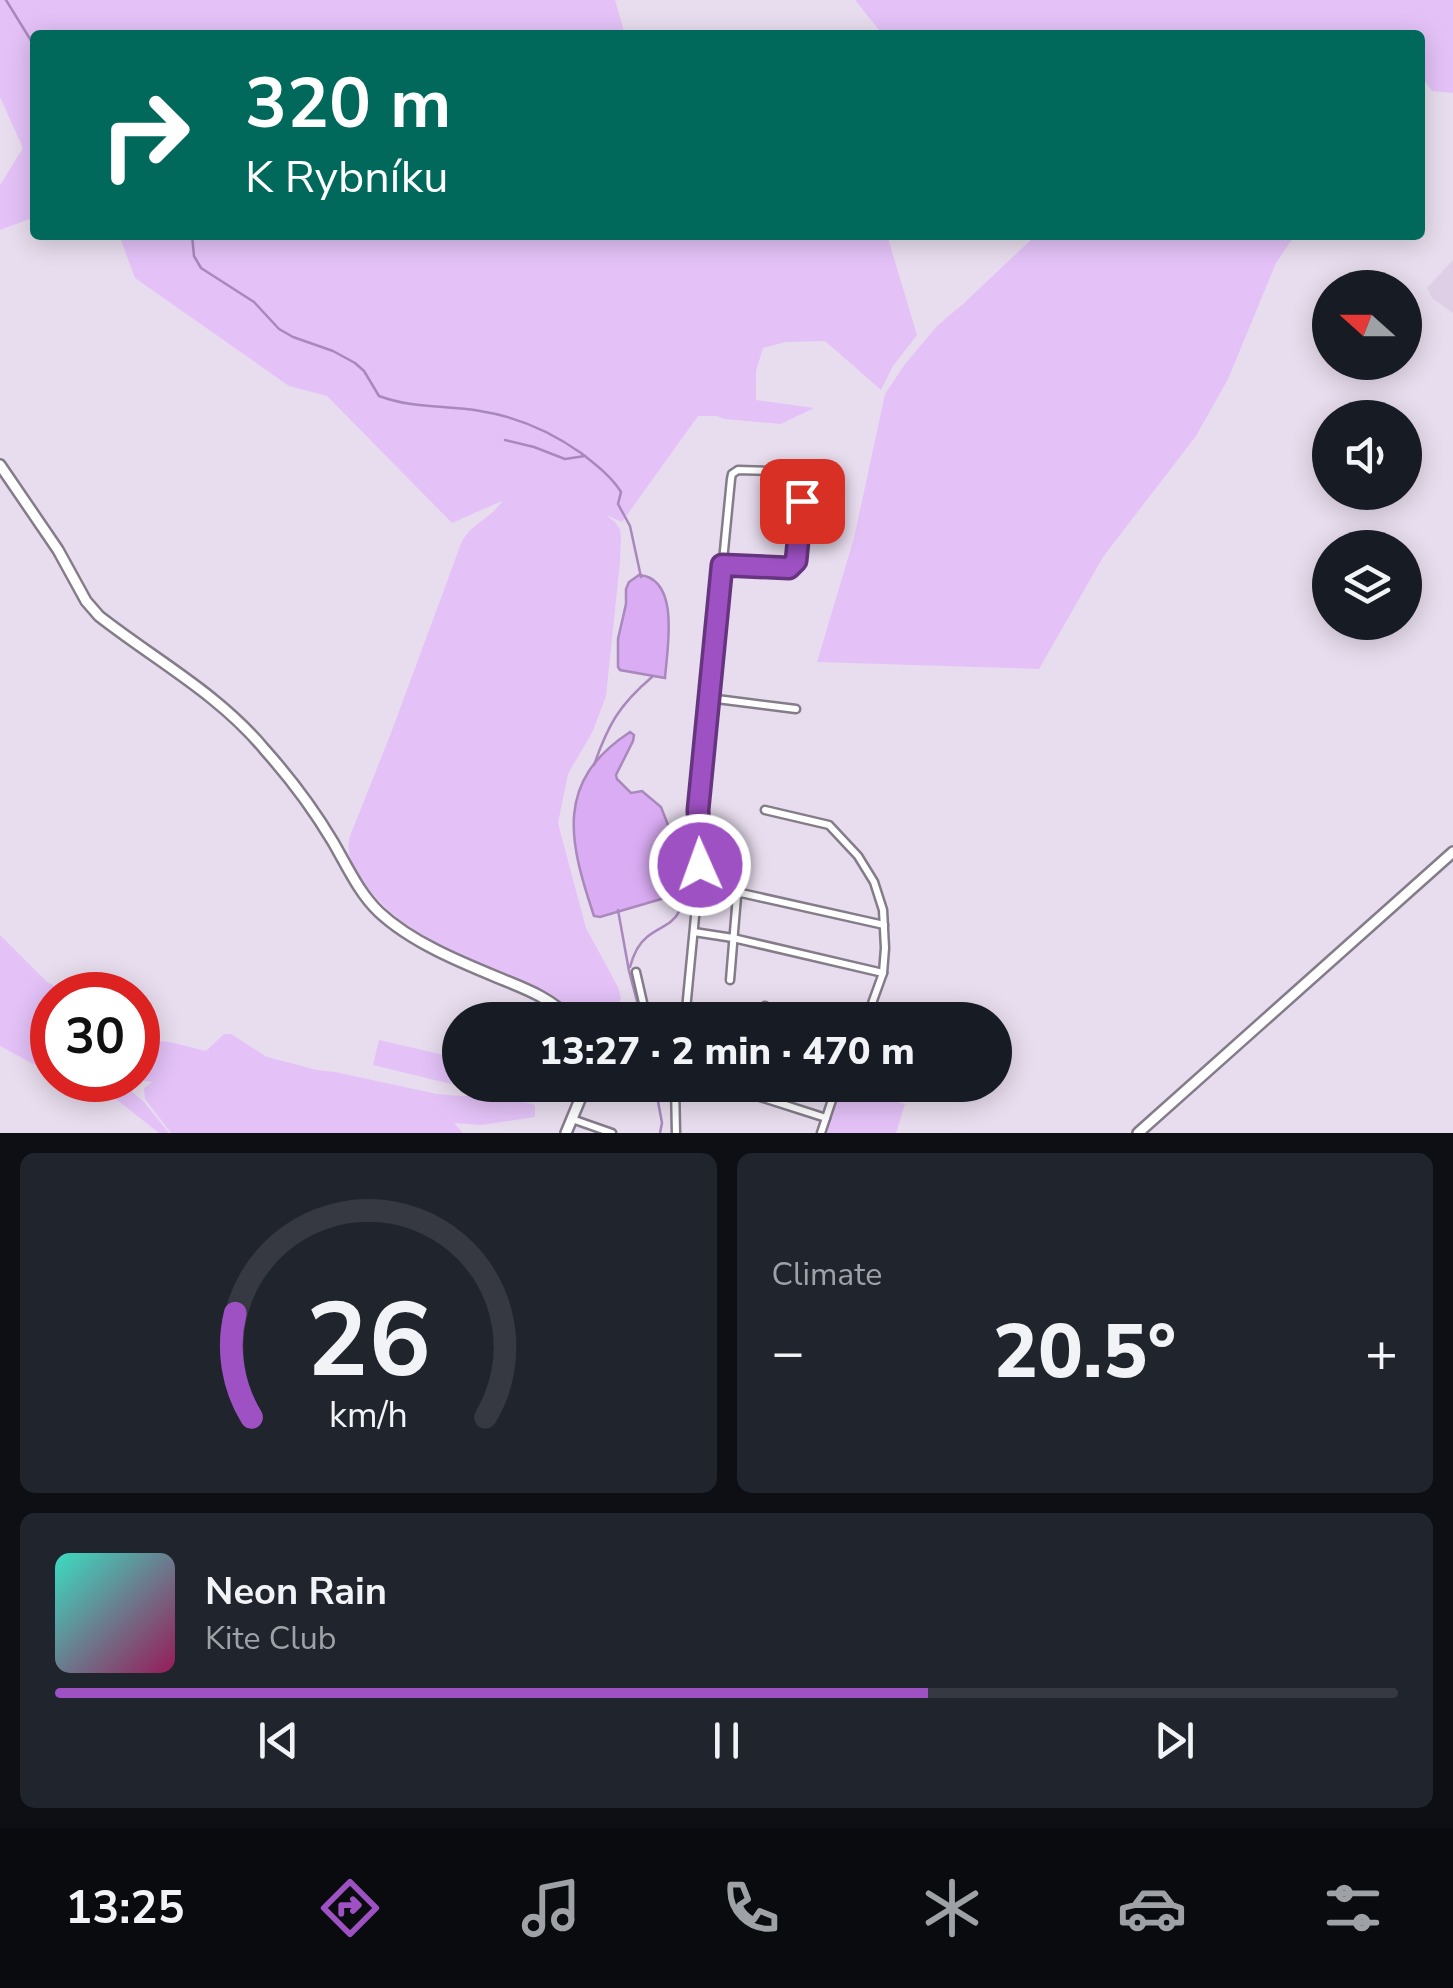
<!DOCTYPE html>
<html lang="en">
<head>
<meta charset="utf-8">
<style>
	:root { --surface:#171b24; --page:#20242c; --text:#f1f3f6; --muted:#9ea1a6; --line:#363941; --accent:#9e51c3 }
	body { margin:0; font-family:"Nunito Sans",sans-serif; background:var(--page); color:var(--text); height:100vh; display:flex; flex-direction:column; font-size:38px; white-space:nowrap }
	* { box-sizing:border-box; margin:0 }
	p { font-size:32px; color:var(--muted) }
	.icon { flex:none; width:55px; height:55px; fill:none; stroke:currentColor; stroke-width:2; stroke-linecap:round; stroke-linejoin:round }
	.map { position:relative; height:1133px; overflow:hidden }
	.drawer { display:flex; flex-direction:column; gap:20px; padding:20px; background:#0d0f14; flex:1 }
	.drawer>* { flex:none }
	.top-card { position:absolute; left:30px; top:30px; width:1395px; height:210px; border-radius:10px; box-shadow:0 5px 25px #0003; background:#00695c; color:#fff; overflow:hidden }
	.needle { width:65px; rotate:291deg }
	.fabs { position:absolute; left:1312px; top:270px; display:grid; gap:20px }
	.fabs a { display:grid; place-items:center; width:110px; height:110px; border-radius:50%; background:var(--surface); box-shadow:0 5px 25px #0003; font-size:50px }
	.speed { position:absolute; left:30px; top:972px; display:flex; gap:20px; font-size:50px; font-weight:700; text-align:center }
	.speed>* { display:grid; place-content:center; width:130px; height:130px; border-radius:50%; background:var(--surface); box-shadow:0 5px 25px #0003; line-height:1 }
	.speed .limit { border:15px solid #d22; background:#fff; color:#111 }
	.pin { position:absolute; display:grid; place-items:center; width:85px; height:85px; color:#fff; margin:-42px; border-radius:20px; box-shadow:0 5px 15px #0006 }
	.me { position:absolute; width:110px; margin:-55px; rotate:358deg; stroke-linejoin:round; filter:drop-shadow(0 0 8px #0008) }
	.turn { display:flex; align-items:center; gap:35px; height:210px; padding:0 50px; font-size:45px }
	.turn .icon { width:130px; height:130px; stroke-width:2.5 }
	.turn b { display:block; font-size:70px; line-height:85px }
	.big { font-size:75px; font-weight:800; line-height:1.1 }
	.drawer .widget { flex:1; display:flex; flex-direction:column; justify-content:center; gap:15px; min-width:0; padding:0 35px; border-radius:15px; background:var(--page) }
	.drawer .dial { align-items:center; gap:0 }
	.dial svg { height:260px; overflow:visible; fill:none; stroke:var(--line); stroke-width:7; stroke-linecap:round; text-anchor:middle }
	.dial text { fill:var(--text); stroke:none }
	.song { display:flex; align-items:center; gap:30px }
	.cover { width:120px; height:120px; border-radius:15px; background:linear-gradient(135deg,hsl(170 70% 55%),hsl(330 70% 35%)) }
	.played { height:10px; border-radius:5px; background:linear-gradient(90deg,var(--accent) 65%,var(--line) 65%) }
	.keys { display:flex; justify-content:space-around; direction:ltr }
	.heat { display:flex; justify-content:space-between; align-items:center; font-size:55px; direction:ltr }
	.drawer .tiles { flex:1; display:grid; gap:20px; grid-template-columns:1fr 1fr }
	.widget:last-child { grid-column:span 2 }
	.trip { position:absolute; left:442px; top:1002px; width:570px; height:100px; border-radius:50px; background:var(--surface); box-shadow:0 5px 25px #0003; font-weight:800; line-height:100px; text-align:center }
	.dock { display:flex; height:160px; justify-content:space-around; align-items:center; background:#090b0e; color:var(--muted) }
	.dock .icon { width:70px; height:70px }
	.dock .active { color:var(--accent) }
	.dock b { font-size:45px; color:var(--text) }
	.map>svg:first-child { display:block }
	.built { fill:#decfe6 }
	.green { fill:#e4c2f8 }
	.water { fill:#daacf3; stroke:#a988bc; stroke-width:2.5 }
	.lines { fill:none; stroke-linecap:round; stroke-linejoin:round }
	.stream { stroke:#a988bc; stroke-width:2.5 }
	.street-casing { stroke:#857c8a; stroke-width:11 }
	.secondary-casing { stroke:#857c8a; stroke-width:14 }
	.street { stroke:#fff; stroke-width:6 }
	.secondary { stroke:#fff; stroke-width:9 }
	.route-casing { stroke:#67357f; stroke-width:25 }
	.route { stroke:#9e51c3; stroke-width:18 }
</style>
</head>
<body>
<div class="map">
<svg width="1453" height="1133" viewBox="0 0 1453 1133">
	<rect width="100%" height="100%" fill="#e8ddee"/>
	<path class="built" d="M1453,260V313L1432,298L1427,288Z"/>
	<g class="green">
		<path d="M0,0H615L625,35H35V217L0,230V185L23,148L0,97Z"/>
		<path d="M855,0H1453V93L1432,91L1420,75V35H883Z"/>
		<path d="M119,235H887L917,335L893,366L881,390L825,341L786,342L763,348L756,371V400L814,408L781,424L724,419L717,416H698L622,522L606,515L615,522L620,529L621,538L620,562L606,696L593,731L568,774L558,823L586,928L618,987L621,998L613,1020H580C556,993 527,982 494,969C443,948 386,922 357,872C350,860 346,850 350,836L391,733L462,541C472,523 492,518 502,501L452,523L327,396L289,386L135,278Z"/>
		<path d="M1036,235H1295L1276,263L1228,379L1196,436L1103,557L1039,669L817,662L854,538L885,394L905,364L938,325L963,304Z"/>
		<path d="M0,935L47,982L72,995H52V1074L0,1046Z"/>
		<path d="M224,1034H231L267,1057L317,1070L335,1072L437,1094L461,1096H502L535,1105V1117L481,1125L454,1123L463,1133H171L145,1099L144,1088L152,1082L140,1080L131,1085V1091L143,1101L169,1133H159L112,1096L63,1080H138V1039L170,1042L206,1051Z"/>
		<path d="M379,1040L457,1058L451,1084L373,1065Z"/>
		<path d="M840,1085L905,1104L896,1133H825Z"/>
	</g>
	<g class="water">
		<path d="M639,575C681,578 667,650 665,678L620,670L618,667V639L626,604V589L629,582Z"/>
		<path d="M630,732L634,735L633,741L616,775L617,779L631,793L642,791L661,807L670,830L685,895L668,897L600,917L594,916C569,841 554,782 630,732Z"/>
	</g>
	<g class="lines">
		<g class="stream">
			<path d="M6,0L35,47"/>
			<path d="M192,235L194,256L201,268L254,302L279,329L293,337L333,351L355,363L364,371L379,396C414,409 445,405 480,411C519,417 550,431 581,453C596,465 611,476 621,492L618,504L630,526L641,577"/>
			<path d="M505,440L534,447L565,459L585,456"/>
			<path d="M594,765C608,725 619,705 652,677"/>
			<path d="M618,910L629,971L642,1020"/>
			<path d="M630,967C633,956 638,944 647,937C660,926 672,926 680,910L674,893"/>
			<path d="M655,1085L662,1123L660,1133"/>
		</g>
		<g class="street-casing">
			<g id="street">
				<path d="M709,698L796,709"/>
				<path d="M765,810L829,825L858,856L874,882L883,910L885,948L883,973L866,1020"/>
				<path d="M694,932L733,938L883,973"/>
				<path d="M636,972L647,1020"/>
				<path d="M730,980L737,896L741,893L884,925"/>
				<path d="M765,1006L766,1020H768"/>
				<path d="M685,1020L700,865V796L731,479L732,474L738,470L805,472L796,561L789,567L722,565"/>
				<path d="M660,1085L675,1087"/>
				<path d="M675,1085L676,1133"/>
				<path d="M723,1085L826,1118"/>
				<path d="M572,1119L612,1133"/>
				<path d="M821,1133L837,1085"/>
			</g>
		</g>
		<g class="secondary-casing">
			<g id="secondary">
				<path d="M0,465L58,550L86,601L99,616C155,660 219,694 265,750C290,778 314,810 333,842C347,866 359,893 379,912C411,942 460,962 499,978C526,989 551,998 571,1020"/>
				<path d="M566,1133L586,1085"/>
				<path d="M1138,1133L1453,852"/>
			</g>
		</g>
		<use href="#street" class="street"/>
		<use href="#secondary" class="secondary"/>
	</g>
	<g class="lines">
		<g class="route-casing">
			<path id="route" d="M700,865L698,810L722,565L789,568L796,561L802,501"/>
		</g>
		<use href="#route" class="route"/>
	</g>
</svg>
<div class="fabs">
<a><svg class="needle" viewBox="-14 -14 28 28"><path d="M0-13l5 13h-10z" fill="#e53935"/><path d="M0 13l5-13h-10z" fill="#9ea1a6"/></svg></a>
<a><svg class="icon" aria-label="sound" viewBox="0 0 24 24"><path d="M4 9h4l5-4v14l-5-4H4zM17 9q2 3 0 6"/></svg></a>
<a><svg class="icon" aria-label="layers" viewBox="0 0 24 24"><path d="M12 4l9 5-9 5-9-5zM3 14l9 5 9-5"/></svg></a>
</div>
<div class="speed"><div class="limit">30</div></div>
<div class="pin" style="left:802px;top:501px;background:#d93025"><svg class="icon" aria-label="arrive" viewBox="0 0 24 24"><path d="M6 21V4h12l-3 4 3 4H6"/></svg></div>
<svg class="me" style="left:700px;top:865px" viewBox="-20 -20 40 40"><circle r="17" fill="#9e51c3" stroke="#fff" stroke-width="3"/><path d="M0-11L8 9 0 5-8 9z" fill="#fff"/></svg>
<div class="trip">13:27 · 2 min · 470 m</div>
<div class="top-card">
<div class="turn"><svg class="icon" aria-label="right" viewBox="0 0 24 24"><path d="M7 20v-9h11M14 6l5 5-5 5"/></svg><div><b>320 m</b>K Rybníku</div></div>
</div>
</div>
<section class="drawer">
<div class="tiles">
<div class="widget dial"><svg viewBox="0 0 100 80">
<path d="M14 69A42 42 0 1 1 86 69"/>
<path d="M14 69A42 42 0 0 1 9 37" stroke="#9e51c3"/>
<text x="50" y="56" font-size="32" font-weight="700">26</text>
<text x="50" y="72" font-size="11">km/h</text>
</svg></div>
<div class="widget"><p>Climate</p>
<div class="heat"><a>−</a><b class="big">20.5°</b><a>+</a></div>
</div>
<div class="widget">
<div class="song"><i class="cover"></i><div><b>Neon Rain</b><p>Kite Club</p></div></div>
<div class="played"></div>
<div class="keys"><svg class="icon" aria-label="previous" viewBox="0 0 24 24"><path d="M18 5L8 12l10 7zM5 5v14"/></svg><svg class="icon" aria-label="pause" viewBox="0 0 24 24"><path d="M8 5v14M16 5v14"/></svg><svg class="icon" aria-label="next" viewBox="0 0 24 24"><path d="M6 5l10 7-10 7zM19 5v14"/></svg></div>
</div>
</div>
</section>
<nav class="dock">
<b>13:25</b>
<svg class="icon active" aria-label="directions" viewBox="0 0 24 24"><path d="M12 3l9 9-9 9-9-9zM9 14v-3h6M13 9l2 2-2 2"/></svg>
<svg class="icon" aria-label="music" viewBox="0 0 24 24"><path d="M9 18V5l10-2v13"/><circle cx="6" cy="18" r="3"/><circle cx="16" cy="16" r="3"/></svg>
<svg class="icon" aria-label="phone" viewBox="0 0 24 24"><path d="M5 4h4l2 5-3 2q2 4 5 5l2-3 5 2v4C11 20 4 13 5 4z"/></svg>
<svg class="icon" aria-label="climate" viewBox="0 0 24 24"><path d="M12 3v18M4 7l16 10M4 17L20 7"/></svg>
<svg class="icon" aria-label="car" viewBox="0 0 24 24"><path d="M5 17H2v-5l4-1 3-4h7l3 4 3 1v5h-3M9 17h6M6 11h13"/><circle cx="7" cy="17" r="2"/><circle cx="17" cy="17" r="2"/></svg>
<svg class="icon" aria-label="filters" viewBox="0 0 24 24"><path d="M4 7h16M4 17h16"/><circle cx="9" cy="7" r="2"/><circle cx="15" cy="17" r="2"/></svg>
</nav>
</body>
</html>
